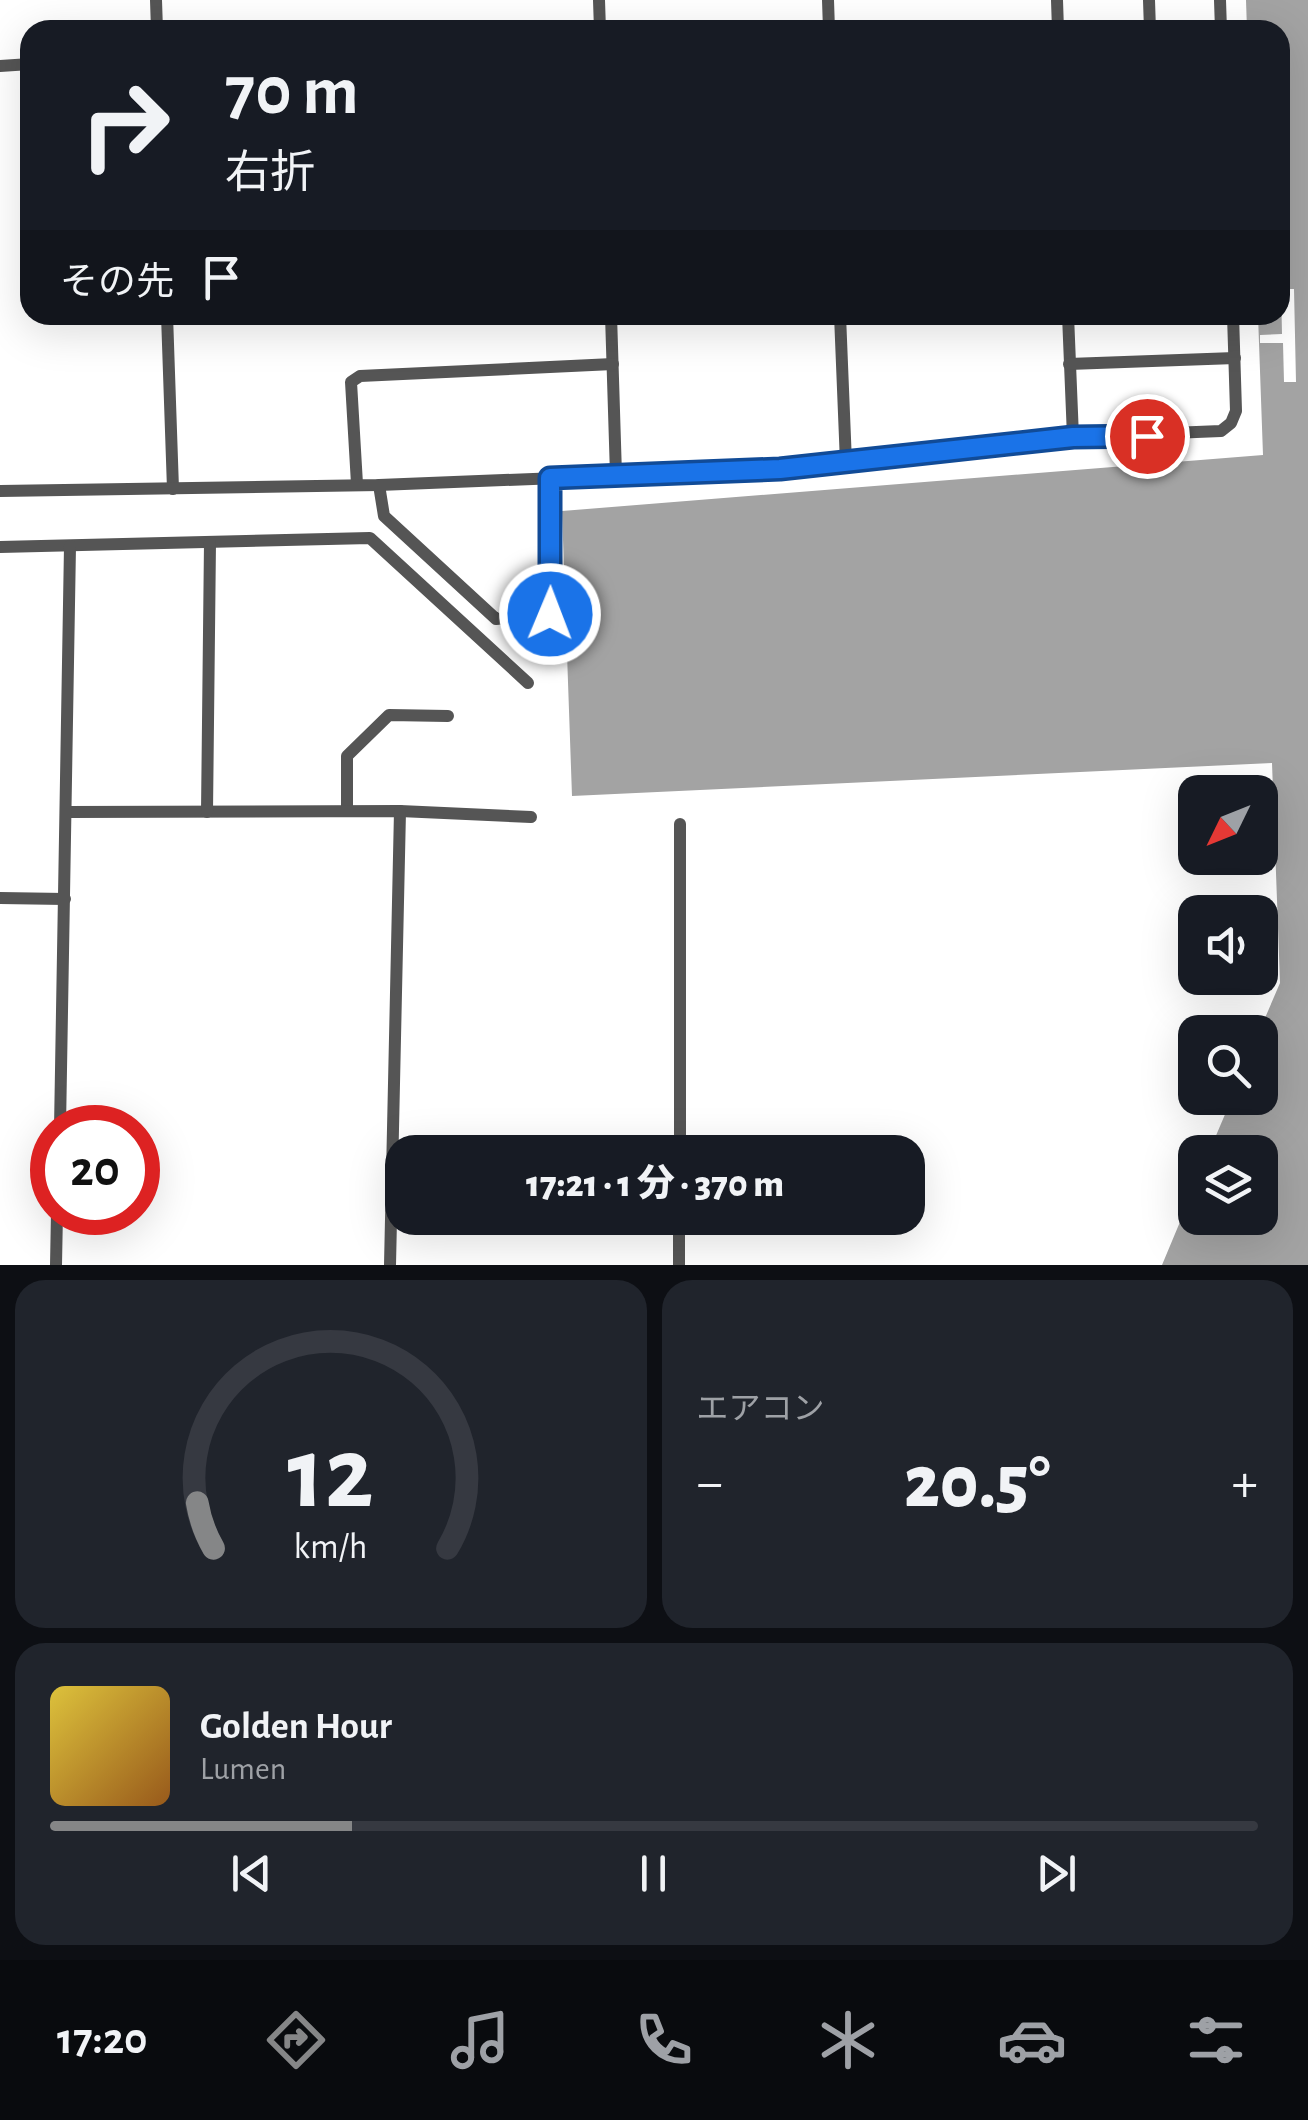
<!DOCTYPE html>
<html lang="ja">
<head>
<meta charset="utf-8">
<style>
	:root { --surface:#171b24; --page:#20242c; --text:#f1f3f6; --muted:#9ea1a6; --line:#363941; --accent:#858687 }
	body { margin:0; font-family:"Alegreya Sans","Noto Sans JP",sans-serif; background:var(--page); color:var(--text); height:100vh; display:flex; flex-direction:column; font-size:38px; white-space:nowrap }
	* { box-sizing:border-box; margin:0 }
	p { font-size:32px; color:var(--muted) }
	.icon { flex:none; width:55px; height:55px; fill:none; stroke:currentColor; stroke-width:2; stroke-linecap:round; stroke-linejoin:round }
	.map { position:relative; height:1265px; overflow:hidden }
	.side { display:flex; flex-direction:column; gap:15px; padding:15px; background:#0d0f14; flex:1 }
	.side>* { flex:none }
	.banner { position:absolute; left:20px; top:20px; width:1270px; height:305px; border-radius:30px; box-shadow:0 10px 40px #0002; background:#171b24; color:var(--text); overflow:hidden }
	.needle { width:65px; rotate:227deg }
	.controls { position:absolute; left:1178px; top:775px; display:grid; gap:20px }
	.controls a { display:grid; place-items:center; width:100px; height:100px; border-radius:20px; background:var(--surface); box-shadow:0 10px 40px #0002; font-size:50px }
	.speed { position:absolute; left:30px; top:1105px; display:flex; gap:20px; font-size:50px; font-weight:700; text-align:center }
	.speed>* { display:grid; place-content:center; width:130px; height:130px; border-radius:50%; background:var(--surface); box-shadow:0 10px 40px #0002; line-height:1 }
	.speed .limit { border:15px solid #d22; background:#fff; color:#111 }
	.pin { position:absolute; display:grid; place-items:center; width:85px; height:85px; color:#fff; margin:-42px; border:5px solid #fff; border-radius:50%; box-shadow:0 2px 10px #0007 }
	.me { position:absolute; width:110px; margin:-55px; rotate:1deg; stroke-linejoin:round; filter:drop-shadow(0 0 8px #0008) }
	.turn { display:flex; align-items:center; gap:35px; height:210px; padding:0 40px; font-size:45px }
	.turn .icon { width:130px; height:130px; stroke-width:2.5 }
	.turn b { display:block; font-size:70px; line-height:85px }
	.then { display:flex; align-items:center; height:95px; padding:0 40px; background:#0003; gap:20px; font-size:38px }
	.big { font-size:75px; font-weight:800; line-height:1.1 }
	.side .widget { flex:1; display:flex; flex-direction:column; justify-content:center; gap:15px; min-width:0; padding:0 35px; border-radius:30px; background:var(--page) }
	.side .dial { align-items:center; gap:0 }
	.dial svg { height:260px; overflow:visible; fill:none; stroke:var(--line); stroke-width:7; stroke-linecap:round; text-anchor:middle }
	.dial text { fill:var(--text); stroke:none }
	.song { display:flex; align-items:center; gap:30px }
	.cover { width:120px; height:120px; border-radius:15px; background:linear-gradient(135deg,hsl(50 70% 55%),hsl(30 70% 35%)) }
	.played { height:10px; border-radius:5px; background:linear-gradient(90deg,var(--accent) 25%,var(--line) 25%) }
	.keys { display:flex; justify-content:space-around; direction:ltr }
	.heat { display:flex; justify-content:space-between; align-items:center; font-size:55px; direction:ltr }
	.side .tiles { flex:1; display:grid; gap:15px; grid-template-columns:1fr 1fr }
	.widget:last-child { grid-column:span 2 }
	.trip { position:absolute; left:385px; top:1135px; width:540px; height:100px; border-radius:30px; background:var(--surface); box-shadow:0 10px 40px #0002; font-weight:800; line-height:100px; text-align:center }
	.tab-bar { display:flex; height:160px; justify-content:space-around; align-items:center; background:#090b0e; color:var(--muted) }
	.tab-bar .icon { width:70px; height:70px }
	.tab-bar .selected { color:var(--accent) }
	.tab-bar b { font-size:45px; color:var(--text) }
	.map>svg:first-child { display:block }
	.water { fill:#a3a3a3 }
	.pier { fill:#fff }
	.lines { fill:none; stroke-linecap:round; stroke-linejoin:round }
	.minor { stroke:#555; stroke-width:12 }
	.route-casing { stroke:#114b97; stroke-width:25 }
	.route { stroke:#1a73e8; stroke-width:18 }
</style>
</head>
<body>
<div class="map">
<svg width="1308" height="1265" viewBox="0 0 1308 1265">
	<rect width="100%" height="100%" fill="#fff"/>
	<path class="water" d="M1246,0H1308V1265H1162L1195,1186V1218H1260V1152H1209L1232,1098H1260L1259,1032L1280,983L1272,763L572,796L562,511L1263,455L1258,315H1280V30H1247Z"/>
	<path class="pier" d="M1281,289H1294L1296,382H1284L1283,343H1260V335L1282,334Z"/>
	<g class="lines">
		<g class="minor">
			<path d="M156,0L157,30"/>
			<path d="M599,0L600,30"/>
			<path d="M828,0L829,30"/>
			<path d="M1057,0L1058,30"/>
			<path d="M1149,0L1150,30"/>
			<path d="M1220,0L1221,30"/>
			<path d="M0,66L30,64"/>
			<path d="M167,315L173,489"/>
			<path d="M611,315L616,475"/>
			<path d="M840,315L846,463"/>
			<path d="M1068,315L1073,437"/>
			<path d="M1069,364L1235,358"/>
			<path d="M357,484L351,382L360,376L613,364"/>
			<path d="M379,485L384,516L496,619L550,614V478"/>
			<path d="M0,491L379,485L734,471L1073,437L1221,431L1231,423L1236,411L1233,315"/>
			<path d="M0,547L370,538L528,683"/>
			<path d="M347,811V756L389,715L448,716"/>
			<path d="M67,812L400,811L531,817"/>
			<path d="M207,812L210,542"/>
			<path d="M0,898L65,899"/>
			<path d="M60,1128L70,546"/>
			<path d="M680,1152V824"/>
			<path d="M56,1265L57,1212"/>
			<path d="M390,1265L400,811"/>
			<path d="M679,1265V1218"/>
		</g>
	</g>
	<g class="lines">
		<g class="route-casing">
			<path id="route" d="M550,614V478L780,469L1073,437L1147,436"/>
		</g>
		<use href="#route" class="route"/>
	</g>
</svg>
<div class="controls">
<a><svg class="needle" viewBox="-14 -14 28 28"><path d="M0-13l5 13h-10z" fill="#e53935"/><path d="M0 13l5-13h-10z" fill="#9ea1a6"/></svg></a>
<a><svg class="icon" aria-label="sound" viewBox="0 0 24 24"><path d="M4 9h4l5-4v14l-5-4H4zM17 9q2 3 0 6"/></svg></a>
<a><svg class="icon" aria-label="search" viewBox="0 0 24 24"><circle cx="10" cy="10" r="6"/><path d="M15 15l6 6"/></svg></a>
<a><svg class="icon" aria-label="layers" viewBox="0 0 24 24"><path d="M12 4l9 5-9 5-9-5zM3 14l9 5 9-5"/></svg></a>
</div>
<div class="speed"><div class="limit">20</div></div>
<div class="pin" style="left:1147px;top:436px;background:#d93025"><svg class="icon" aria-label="arrive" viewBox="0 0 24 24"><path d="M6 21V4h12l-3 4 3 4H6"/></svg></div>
<svg class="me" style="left:550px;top:614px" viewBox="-20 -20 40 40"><circle r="17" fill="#1a73e8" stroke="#fff" stroke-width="3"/><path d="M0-11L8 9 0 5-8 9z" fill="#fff"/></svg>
<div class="trip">17:21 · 1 分 · 370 m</div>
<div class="banner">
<div class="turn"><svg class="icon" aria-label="right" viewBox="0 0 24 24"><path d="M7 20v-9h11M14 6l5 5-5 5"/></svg><div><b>70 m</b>右折</div></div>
<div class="then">その先<svg class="icon" aria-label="arrive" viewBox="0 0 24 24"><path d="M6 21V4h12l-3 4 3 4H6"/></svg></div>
</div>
</div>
<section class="side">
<div class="tiles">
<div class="widget dial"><svg viewBox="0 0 100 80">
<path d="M14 69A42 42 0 1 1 86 69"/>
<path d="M14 69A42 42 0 0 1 9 55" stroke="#858687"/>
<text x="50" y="56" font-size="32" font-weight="700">12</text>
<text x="50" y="72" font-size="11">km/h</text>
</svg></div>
<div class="widget"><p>エアコン</p>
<div class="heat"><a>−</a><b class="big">20.5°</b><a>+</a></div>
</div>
<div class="widget">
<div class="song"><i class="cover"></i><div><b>Golden Hour</b><p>Lumen</p></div></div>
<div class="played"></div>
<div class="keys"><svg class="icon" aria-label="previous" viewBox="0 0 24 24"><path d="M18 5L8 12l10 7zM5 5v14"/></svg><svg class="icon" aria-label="pause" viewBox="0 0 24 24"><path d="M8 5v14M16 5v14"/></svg><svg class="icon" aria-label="next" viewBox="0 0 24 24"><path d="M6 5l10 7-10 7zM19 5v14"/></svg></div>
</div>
</div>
</section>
<nav class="tab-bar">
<b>17:20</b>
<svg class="icon selected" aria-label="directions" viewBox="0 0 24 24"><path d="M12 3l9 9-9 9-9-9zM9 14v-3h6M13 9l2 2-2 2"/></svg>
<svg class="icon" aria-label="music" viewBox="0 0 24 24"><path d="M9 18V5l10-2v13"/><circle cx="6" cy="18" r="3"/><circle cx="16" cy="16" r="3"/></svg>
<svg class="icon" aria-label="phone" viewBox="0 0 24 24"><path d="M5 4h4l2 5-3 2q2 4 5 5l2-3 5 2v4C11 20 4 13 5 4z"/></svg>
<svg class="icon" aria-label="climate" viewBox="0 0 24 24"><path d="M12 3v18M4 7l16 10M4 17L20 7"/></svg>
<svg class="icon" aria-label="car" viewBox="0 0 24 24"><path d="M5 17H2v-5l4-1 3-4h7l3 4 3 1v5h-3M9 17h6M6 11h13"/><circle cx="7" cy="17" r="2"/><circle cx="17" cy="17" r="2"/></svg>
<svg class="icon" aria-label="filters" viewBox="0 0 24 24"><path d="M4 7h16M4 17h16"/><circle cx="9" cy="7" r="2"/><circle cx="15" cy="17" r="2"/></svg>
</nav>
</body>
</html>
